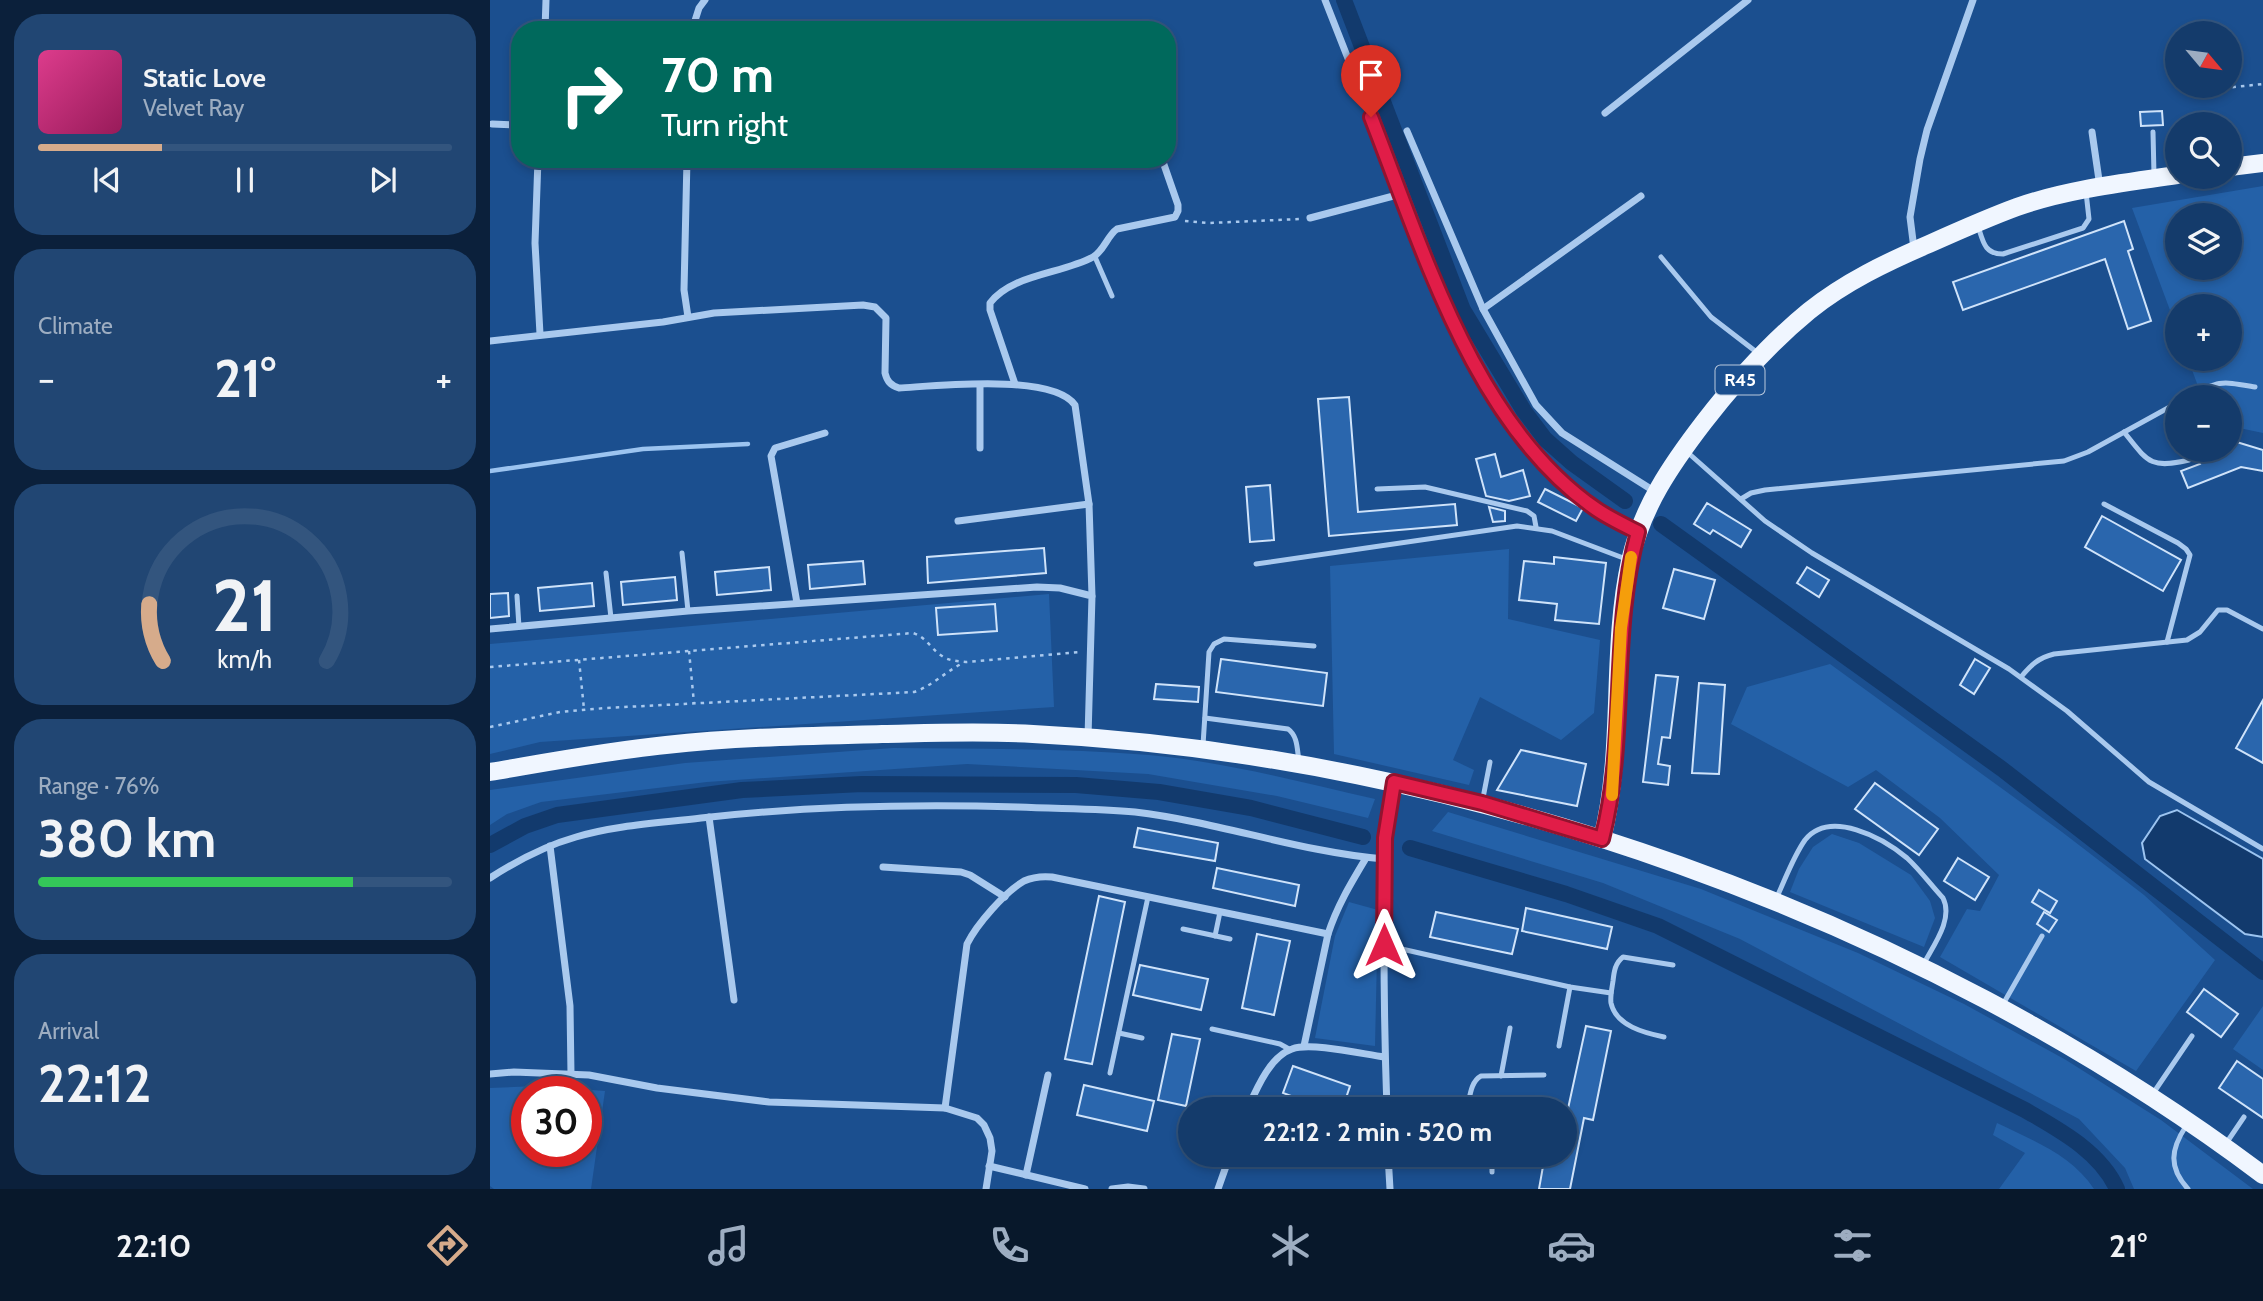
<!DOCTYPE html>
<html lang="en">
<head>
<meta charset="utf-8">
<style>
	:root { --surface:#143b6b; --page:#214673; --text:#f1f3f6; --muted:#9dadc1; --line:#33557e; --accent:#d6ab8b }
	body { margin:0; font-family:Cabin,sans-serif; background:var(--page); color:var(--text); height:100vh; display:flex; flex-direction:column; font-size:26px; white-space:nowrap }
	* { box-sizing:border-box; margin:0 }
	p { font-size:23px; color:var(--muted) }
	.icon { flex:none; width:38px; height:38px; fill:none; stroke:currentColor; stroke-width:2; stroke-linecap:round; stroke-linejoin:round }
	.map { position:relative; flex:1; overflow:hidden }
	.side { display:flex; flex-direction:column; gap:14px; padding:14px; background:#0b203b; width:490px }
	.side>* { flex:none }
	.hud { position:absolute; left:21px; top:21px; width:665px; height:147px; border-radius:28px; box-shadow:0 4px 10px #0003,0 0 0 2px var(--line); background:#00695c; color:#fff; overflow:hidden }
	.needle { width:46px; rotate:119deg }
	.buttons { position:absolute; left:1675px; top:21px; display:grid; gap:14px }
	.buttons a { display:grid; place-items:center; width:77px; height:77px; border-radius:50%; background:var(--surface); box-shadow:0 4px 10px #0003,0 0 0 2px var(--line); font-size:35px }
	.speed { position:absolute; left:21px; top:1076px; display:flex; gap:14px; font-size:35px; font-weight:700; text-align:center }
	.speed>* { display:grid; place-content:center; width:91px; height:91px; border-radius:50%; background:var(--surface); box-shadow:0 4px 10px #0003,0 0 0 2px var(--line); line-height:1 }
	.speed .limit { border:10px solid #d22; background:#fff; color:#111 }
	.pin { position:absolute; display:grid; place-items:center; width:60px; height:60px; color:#fff; margin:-72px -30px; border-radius:50% 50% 50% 0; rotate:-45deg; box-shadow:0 0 7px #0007 }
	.pin .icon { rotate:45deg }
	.me { position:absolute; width:77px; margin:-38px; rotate:0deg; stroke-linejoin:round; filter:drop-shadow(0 0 5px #0008) }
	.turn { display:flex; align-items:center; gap:24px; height:147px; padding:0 35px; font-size:32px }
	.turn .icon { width:91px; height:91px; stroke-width:2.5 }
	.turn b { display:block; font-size:49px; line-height:60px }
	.big { font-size:52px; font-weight:700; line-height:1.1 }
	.side .tile { flex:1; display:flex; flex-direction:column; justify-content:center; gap:10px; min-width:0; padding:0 24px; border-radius:28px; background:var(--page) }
	.side .dial { align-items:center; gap:0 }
	.dial svg { height:182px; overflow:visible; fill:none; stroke:var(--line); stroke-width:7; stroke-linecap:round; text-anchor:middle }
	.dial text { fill:var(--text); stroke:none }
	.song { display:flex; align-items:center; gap:21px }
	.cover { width:84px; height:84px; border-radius:10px; background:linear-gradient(135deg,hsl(330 70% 55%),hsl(330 70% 35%)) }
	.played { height:7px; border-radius:4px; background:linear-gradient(90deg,var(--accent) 30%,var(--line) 30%) }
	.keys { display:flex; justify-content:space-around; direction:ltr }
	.heat { display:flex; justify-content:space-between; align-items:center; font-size:38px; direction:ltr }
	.charge { height:10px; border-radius:5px; background:linear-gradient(90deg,#34c759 76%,var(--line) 0) }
	.trip { position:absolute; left:688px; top:1097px; width:399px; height:70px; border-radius:35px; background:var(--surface); box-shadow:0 4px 10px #0003,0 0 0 2px var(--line); font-weight:700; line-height:70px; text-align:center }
	.menu { display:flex; height:112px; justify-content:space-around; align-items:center; background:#08182b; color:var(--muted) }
	.menu .icon { width:49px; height:49px }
	.menu .selected { color:var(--accent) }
	.menu b { font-size:32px; color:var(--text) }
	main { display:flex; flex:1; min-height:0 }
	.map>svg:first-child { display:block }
	.green { fill:#2461a8; fill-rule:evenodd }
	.water { fill:#123a6d; stroke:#9cc4f0; stroke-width:2 }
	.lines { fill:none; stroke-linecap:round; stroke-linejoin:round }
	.stream { stroke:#9cc4f0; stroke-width:4.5 }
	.canal { stroke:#123a6d; stroke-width:16 }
	.building { fill:#2a66ad; stroke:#cfe3fa; stroke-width:2 }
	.path { stroke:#a9c9ee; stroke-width:2.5; stroke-dasharray:3.5 5; stroke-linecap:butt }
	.service { stroke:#a9c9ee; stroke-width:5 }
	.minor { stroke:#a9c9ee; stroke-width:7 }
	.primary { stroke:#f0f6ff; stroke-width:18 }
	.route-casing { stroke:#92132f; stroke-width:18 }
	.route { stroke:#e11d48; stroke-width:12 }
	.slow { stroke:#f59e0b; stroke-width:12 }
	.labels { text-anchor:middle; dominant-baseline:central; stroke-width:7; stroke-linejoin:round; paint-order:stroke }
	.shield { fill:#1b4f8f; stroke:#bbcadd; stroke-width:2 }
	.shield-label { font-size:18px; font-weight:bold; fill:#fff }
</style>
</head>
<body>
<main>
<section class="side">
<div class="tile">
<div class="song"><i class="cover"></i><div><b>Static Love</b><p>Velvet Ray</p></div></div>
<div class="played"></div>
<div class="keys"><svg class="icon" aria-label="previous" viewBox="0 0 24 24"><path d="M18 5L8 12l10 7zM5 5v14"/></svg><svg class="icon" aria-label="pause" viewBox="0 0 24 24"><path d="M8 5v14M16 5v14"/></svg><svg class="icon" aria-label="next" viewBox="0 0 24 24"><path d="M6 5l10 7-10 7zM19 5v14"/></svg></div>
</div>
<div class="tile"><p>Climate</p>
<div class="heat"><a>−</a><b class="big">21°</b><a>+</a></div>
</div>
<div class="tile dial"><svg viewBox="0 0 100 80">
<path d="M14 69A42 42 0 1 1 86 69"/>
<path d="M14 69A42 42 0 0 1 8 44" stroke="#d6ab8b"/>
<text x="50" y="56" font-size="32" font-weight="700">21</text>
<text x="50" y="72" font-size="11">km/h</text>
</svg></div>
<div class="tile"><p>Range · 76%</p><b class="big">380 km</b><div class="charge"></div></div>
<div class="tile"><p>Arrival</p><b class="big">22:12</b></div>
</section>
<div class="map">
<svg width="1773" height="1189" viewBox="0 0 1773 1189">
	<rect width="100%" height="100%" fill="#1b4f8f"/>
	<g class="green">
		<path d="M1773,186V433L1740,426V397H1712L1698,359H1740V306H1687V329L1642,208ZM1687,215H1740V268H1687Z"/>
		<path d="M1019,549L1018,619L1110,640L1104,713L1071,740L990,697L963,760L984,770L979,785L844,754L840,566Z"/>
		<path d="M559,594L564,707L50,742L0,754V644Z"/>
		<path d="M1340,664L1572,832L1654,895L1725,960L1646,1071L1450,957L1477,909L1490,911L1509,875L1450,818L1386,770L1358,787L1241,724L1257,687Z"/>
		<path d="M403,748C488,749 574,748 659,755C736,762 810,782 885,799L878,818L787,796L658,774L477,764L217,782L51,802L17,814L0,825V790L195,763Z"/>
		<path d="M958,812L1211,889L1368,953L1474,1004L1576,1060L1671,1120L1763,1189H1644L1635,1168L1589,1119L1250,939L1113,883L942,831Z"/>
		<path d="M1342,834L1369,843L1421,875L1440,901L1445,918L1434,947L1300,892L1309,869L1323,847Z"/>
		<path d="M859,902L888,910L885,1046L825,1038L845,936Z"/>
		<path d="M1773,1006V1070L1743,1049Z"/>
		<path d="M46,1086L115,1091L101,1189H4L0,1186V1088ZM96,1092V1152H37V1092Z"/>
		<path d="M1507,1123C1542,1140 1582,1155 1604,1189H1509L1535,1153L1503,1135Z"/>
	</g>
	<path class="water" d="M1687,810L1773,859V937L1755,934L1655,859L1652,843L1670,816Z"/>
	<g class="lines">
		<path class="stream" d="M0,471L153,449L258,444"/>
		<g class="canal">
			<path d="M854,0L973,310L1034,411L1055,439L1082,463L1135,501"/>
			<path d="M1171,524L1512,769L1773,972"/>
			<path d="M0,845L35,826L67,815L252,790L372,784L586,785L669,792L761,808L873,837"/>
			<path d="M920,848L1076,894L1168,926L1535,1110C1569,1130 1610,1151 1627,1189"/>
		</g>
	</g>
	<g class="building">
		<path d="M1672,111L1673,125L1651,126L1650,112Z"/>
		<path d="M1634,221L1643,249L1638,251L1661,321L1638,329L1615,259L1473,310L1463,282Z"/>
		<path d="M859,397L868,512L965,504L967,525L839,536L828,399Z"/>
		<path d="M1740,440L1773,450V471L1751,467L1698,488L1691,471L1710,464L1706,454L1716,450H1740Z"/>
		<path d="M1005,454L1011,477L1033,470L1040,496L1019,501L996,496L986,459Z"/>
		<path d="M780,485L784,540L760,542L756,487Z"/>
		<path d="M1055,489L1093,508L1086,521L1048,502Z"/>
		<path d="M1217,503L1261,530L1251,547L1223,530L1220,534L1204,524Z"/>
		<path d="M999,507L1015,511V521L1003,522Z"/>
		<path d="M1612,516L1691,560L1673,591L1595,547Z"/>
		<path d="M554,548L556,573L438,583L437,557Z"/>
		<path d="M1064,557L1116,563L1109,624L1065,620L1067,604L1029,600L1034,561L1064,564Z"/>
		<path d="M373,561L375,584L320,589L318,565Z"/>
		<path d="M279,567L281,590L227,595L225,572Z"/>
		<path d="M1317,567L1339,580L1329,597L1307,583Z"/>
		<path d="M1184,569L1225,580L1214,619L1173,608Z"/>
		<path d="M185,577L187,600L133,605L131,582Z"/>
		<path d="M102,583L104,606L50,611L48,588Z"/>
		<path d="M18,593L19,616L0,618V594Z"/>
		<path d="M505,604L507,631L448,635L446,608Z"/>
		<path d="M731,659L837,673L833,706L726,692Z"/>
		<path d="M1485,659L1500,668L1484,694L1470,685Z"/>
		<path d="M1166,675L1188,677L1180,738L1172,737L1168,764L1180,766L1178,785L1153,782Z"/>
		<path d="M1209,683L1235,685L1229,774L1202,773Z"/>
		<path d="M666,684L709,687L708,702L664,699Z"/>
		<path d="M1773,700V763L1746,748Z"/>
		<path d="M1031,750L1096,764L1087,806L1007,790Z"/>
		<path d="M1385,783L1448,829L1429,855L1365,809Z"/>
		<path d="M648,828L728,843L725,861L644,847Z"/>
		<path d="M1468,858L1499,877L1485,900L1454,881Z"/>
		<path d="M727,868L809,885L805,906L723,888Z"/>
		<path d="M1549,890L1567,901L1560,913L1542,902Z"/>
		<path d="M609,896L635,902L602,1064L575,1059Z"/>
		<path d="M1036,908L1122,927L1117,949L1032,931Z"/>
		<path d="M946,912L1028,929L1022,954L940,937Z"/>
		<path d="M1554,912L1567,920L1559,932L1547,924Z"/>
		<path d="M767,934L800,941L784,1015L752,1008Z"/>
		<path d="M650,965L718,979L711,1010L643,995Z"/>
		<path d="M1714,989L1748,1014L1731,1037L1697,1012Z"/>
		<path d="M1096,1026L1121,1031L1103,1120L1094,1118L1080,1189H1049L1055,1155H1074V1127Z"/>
		<path d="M682,1034L710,1039L696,1106L668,1100Z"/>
		<path d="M1747,1061L1773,1079V1118L1729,1088Z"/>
		<path d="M803,1066L860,1086L852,1110H839L793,1093Z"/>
		<path d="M594,1085L664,1101L657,1131L587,1115Z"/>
	</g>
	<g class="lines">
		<g class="path">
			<path d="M1734,88L1773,84"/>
			<path d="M695,221L719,223L810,219"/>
			<path d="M199,651L204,703"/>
			<path d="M89,660L94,709"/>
			<path d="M0,667L423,633C436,637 441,649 452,656C459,661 467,661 476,662L591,652"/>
			<path d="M0,727L70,712L116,708L424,692C442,686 455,672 473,663"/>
		</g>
		<g class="service">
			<path d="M1663,132L1664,175"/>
			<path d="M1488,226C1493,241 1494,254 1513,254L1593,228L1599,219L1596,192"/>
			<path d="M605,257L622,296"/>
			<path d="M1171,257L1221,317L1269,354"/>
			<path d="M1698,397C1730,380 1730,381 1765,387"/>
			<path d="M1634,432C1658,462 1660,469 1699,460"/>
			<path d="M1196,451L1275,521L1322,553L1519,669L1577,711L1659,782L1773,849"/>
			<path d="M887,489L935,487L1037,511L1044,516L1046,527"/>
			<path d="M1251,499L1261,493L1275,490L1574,461L1598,452L1687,403"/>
			<path d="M1614,504L1688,543L1696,549L1700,555L1677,642"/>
			<path d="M192,553L198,611"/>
			<path d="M766,564L1027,526L1062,531L1136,559"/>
			<path d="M116,573L121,618"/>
			<path d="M27,596L29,627"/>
			<path d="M1531,677C1541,665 1548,658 1564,654L1697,640L1710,632L1728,610H1737L1773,629"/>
			<path d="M715,718L798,729C808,736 807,750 809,761"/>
			<path d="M713,745L719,652L724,644L734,639L824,646"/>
			<path d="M992,803L1000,762"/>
			<path d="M1286,899C1295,880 1303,857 1315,840C1340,809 1393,838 1417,858C1430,870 1441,885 1453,898C1464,920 1442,947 1432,967"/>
			<path d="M693,929L740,939"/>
			<path d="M725,936L730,912"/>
			<path d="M894,945L1080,987L1121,993"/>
			<path d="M1512,1006L1552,936"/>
			<path d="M722,1029L790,1044L799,1049"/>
			<path d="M629,1033L652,1038"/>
			<path d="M1174,1037C1155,1033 1126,1026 1121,1003C1120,997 1122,988 1123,981C1124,972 1125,963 1133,957L1183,965"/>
			<path d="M1069,1046L1080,987"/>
			<path d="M620,1073L658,897"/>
			<path d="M1011,1076L1020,1028"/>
			<path d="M1662,1095L1702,1036"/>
			<path d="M896,1099L982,1110"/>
			<path d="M977,1109C980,1098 980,1082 991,1076L1054,1075"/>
			<path d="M1696,1126C1681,1149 1678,1167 1698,1189"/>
			<path d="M1735,1145L1754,1117"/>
			<path d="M1002,1172V1155"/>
		</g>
		<g class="minor">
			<path d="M835,0L962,323L990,377L1015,414L1048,456L1086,494L1108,511L1148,532"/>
			<path d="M55,30L56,0"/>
			<path d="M202,30L209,8L215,0"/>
			<path d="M1115,113L1258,0"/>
			<path d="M2,124L30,125"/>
			<path d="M917,131L993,309L1046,405L1072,433L1164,491"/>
			<path d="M1602,132L1610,187"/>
			<path d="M48,159L45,243L50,334"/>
			<path d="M197,159L194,290L198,317"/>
			<path d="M820,218L911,194"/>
			<path d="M1424,249L1420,217L1430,159L1437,130L1483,0"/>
			<path d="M993,309L1151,196"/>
			<path d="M0,341L173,322L224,313L373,305L385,307L396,318L395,373C397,381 400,385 409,388C446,386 562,373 585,405L599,504L602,596"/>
			<path d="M525,384L500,310V303C522,274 572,274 603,257C614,251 617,236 627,229L685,217L688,211V205L672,159"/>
			<path d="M490,385V448"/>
			<path d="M468,521L599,504"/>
			<path d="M307,603L281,456L285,448L335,433"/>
			<path d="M0,629L198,611L547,587L570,588L602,596L598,737"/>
			<path d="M219,817L244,1000"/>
			<path d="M60,846L80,1006L81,1074"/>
			<path d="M393,867L471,872L480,875L515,897"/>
			<path d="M0,878C28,860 54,846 86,837C126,825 170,823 211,818C317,806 422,804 528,807C567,809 607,808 645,812C729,822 810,852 894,859"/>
			<path d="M814,1046L838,934C847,906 861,883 876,858"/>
			<path d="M0,1074L24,1072L99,1075L167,1088L279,1102L455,1108L487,1118L494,1125L500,1138L502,1151L496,1189"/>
			<path d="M455,1108L477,944C487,924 515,892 534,881C543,877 552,876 562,877L838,934"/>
			<path d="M757,1110C766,1090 780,1056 802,1049C821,1042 872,1054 894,1057"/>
			<path d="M897,1110C895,1054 894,999 894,943C894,889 894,837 904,783"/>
			<path d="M898,1155L900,1189"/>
			<path d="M499,1166L595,1189"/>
			<path d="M536,1175L558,1075"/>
			<path d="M622,1189L638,1187L654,1189"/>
			<path d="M728,1189L740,1155"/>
		</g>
		<g class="primary">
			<path d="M1740,167L1773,163"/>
			<path d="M0,772C59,762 117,751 176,745C248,737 320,736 392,734C442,733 493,731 543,734C973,755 1428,916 1773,1175"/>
			<path d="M1112,839C1135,748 1120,652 1140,561C1152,507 1181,465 1214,422C1245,382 1280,343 1319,311C1355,282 1397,262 1439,244C1468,231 1497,218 1527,207C1578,189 1634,183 1687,175"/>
		</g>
	</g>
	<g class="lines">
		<g class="route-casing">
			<path id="route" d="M881,117C933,249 984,425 1106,509C1119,518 1134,525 1148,532C1120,633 1138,739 1112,839L992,803L904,782L895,838L894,945"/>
		</g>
		<use href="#route" class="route"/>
		<path class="slow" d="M1122,795L1131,628L1141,557"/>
	</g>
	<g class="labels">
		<rect class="shield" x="1225.5" y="365.5" width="49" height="29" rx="5"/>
		<g class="shield-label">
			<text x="1250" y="380">R45</text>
		</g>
	</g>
</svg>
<div class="buttons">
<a><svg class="needle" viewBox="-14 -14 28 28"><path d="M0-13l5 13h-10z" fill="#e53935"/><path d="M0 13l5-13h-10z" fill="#9dadc1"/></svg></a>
<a><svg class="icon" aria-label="search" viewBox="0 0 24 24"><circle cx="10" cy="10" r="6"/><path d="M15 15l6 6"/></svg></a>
<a><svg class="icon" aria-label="layers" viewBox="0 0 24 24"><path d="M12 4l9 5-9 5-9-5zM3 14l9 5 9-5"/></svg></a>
<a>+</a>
<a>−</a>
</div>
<div class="speed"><div class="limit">30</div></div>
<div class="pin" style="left:881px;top:117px;background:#d93025"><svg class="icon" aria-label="arrive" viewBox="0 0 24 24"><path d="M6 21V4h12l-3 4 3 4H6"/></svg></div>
<svg class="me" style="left:894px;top:945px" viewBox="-20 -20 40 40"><path d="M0-17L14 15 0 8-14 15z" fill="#e11d48" stroke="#fff" stroke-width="4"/></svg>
<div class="trip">22:12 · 2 min · 520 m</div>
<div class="hud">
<div class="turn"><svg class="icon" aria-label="right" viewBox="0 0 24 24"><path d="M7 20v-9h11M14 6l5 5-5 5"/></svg><div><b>70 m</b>Turn right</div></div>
</div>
</div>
</main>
<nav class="menu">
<b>22:10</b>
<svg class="icon selected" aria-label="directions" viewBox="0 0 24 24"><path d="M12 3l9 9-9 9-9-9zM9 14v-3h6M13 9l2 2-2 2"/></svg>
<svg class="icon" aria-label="music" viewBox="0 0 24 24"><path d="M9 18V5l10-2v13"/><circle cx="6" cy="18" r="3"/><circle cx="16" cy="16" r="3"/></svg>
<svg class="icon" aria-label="phone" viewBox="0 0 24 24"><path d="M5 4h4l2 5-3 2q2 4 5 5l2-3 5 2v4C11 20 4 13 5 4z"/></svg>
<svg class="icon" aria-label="climate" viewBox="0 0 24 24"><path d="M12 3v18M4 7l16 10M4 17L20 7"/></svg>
<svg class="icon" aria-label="car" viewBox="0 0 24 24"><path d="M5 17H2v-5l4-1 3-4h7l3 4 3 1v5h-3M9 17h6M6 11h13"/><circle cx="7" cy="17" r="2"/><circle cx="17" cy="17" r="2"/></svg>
<svg class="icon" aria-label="filters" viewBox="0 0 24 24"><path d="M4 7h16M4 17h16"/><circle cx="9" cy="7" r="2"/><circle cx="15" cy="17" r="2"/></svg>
<b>21°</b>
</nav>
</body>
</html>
